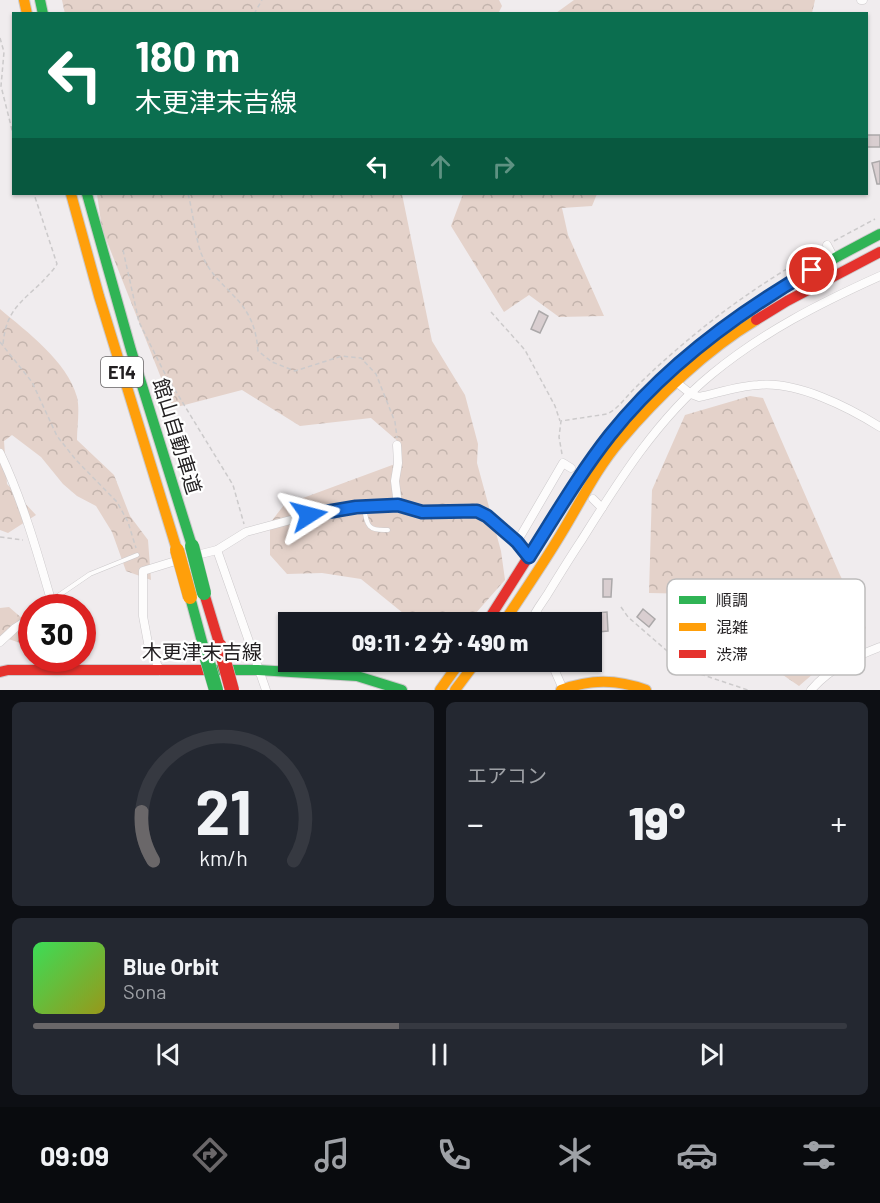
<!DOCTYPE html>
<html lang="ja">
<head>
<meta charset="utf-8">
<style>
	:root { --surface:#171b24; --page:#242831; --text:#f1f3f6; --muted:#9ea1a6; --line:#363941; --accent:#6a6769 }
	body { margin:0; font-family:Barlow,"Noto Sans JP",sans-serif; background:var(--page); color:var(--text); height:100vh; display:flex; flex-direction:column; font-size:22px; white-space:nowrap }
	* { box-sizing:border-box; margin:0 }
	p { font-size:20px; color:var(--muted) }
	.icon { flex:none; width:33px; height:33px; fill:none; stroke:currentColor; stroke-width:2; stroke-linecap:round; stroke-linejoin:round }
	.map { position:relative; height:690px; overflow:hidden }
	.sheet { display:flex; flex-direction:column; gap:12px; padding:12px; background:#0d0f14; flex:1 }
	.sheet>* { flex:none }
	.hud { position:absolute; left:12px; top:12px; width:856px; height:183px; border-radius:0px; box-shadow:0 2px 4px #0004; background:#0b6e4f; color:#fff; overflow:hidden }
	.speed { position:absolute; left:18px; top:594px; display:flex; gap:12px; font-size:30px; font-weight:700; text-align:center }
	.speed>* { display:grid; place-content:center; width:78px; height:78px; border-radius:50%; background:var(--surface); box-shadow:0 2px 4px #0004; line-height:1 }
	.speed .limit { border:9px solid #d22; background:#fff; color:#111 }
	.pin { position:absolute; display:grid; place-items:center; width:51px; height:51px; color:#fff; margin:-26px; border:3px solid #fff; border-radius:50%; box-shadow:0 2px 6px #0007 }
	.me { position:absolute; width:66px; margin:-33px; rotate:81deg; stroke-linejoin:round; filter:drop-shadow(0 0 4px #0008) }
	.turn { display:flex; align-items:center; gap:21px; height:126px; padding:0 24px; font-size:27px }
	.turn .icon { width:78px; height:78px; stroke-width:2.5 }
	.turn b { display:block; font-size:42px; line-height:51px }
	.lanes { display:flex; align-items:center; height:57px; padding:0 24px; background:#0003; justify-content:center; gap:30px; direction:ltr }
	.lanes .off { opacity:.35 }
	.big { font-size:45px; font-weight:800; line-height:1.1 }
	.sheet .card { flex:1; display:flex; flex-direction:column; justify-content:center; gap:9px; min-width:0; padding:0 21px; border-radius:9px; background:var(--page) }
	.sheet .dial { align-items:center; gap:0 }
	.dial svg { height:156px; overflow:visible; fill:none; stroke:var(--line); stroke-width:7; stroke-linecap:round; text-anchor:middle }
	.dial text { fill:var(--text); stroke:none }
	.song { display:flex; align-items:center; gap:18px }
	.cover { width:72px; height:72px; border-radius:9px; background:linear-gradient(135deg,hsl(130 70% 55%),hsl(60 70% 35%)) }
	.played { height:6px; border-radius:3px; background:linear-gradient(90deg,var(--accent) 45%,var(--line) 45%) }
	.keys { display:flex; justify-content:space-around; direction:ltr }
	.heat { display:flex; justify-content:space-between; align-items:center; font-size:33px; direction:ltr }
	.sheet .tiles { flex:1; display:grid; gap:12px; grid-template-columns:1fr 1fr }
	.card:last-child { grid-column:span 2 }
	.trip { position:absolute; left:278px; top:612px; width:324px; height:60px; border-radius:0px; background:var(--surface); box-shadow:0 2px 4px #0004; font-weight:800; line-height:60px; text-align:center }
	.menu { display:flex; height:96px; justify-content:space-around; align-items:center; background:#090b0e; color:var(--muted) }
	.menu .icon { width:42px; height:42px }
	.menu .current { color:var(--accent) }
	.menu b { font-size:27px; color:var(--text) }
	.map>svg:first-child { display:block }
	.forest { fill:url(#forest-crowns) }
	.building { fill:#d9ced0; stroke:#aba8a9; stroke-width:1.5 }
	.lines { fill:none; stroke-linecap:round; stroke-linejoin:round }
	.lane-casing { stroke:#ccc9cb; stroke-width:5 }
	.street-casing { stroke:#ccc9cb; stroke-width:9 }
	.fast-casing { stroke:#ccc9cb; stroke-width:12 }
	.slow-casing { stroke:#ccc9cb; stroke-width:12 }
	.jam-casing { stroke:#ccc9cb; stroke-width:12 }
	.path { stroke:#cccacb; stroke-width:1.5; stroke-dasharray:4.5 3; stroke-linecap:butt }
	.lane { stroke:#fdfcfc; stroke-width:4 }
	.street { stroke:#fdfcfc; stroke-width:8 }
	.fast { stroke:#30b455; stroke-width:10 }
	.slow { stroke:#ff9f0a; stroke-width:10 }
	.jam { stroke:#e5322d; stroke-width:10 }
	.fast-bridge-casing { stroke:#ccc9cb; stroke-width:15; stroke-linecap:butt }
	.slow-bridge-casing { stroke:#ccc9cb; stroke-width:15; stroke-linecap:butt }
	.jam-bridge-casing { stroke:#ccc9cb; stroke-width:15; stroke-linecap:butt }
	.fast-bridge { stroke:#30b455; stroke-width:14 }
	.slow-bridge { stroke:#ff9f0a; stroke-width:14 }
	.jam-bridge { stroke:#e5322d; stroke-width:14 }
	.route-casing { stroke:#114b97; stroke-width:15 }
	.route { stroke:#1a73e8; stroke-width:10 }
	.labels { text-anchor:middle; dominant-baseline:central; stroke-width:4.5; stroke-linejoin:round; paint-order:stroke }
	.shield { fill:#fff; stroke:#646264; stroke-width:1.5 }
	.shield-label { font-size:18px; font-weight:bold; fill:#221f21 }
	.street-label { font-size:20px; fill:#221f21; stroke:#fff }
	.key { fill:#fff; stroke:#bdbcbc; stroke-width:1.5 }
	.key-label { font-size:16px; fill:#221f21 }
</style>
</head>
<body>
<div class="map">
<svg width="880" height="690" viewBox="0 0 880 690">
	<defs>
		<pattern id="forest-crowns" width="20" height="18" patternUnits="userSpaceOnUse" patternTransform="scale(1.5)"><rect width="20" height="18" fill="#e4d2ca"/><path d="M2 6a3 3 0 1 1 6 0M12 15a3 3 0 1 1 6 0" fill="none" stroke="#c3b4ad"/></pattern>
	</defs>
	<rect width="100%" height="100%" fill="#f0ecee"/>
	<g class="forest">
		<path d="M62,0H499L502,6L498,14H65Z"/>
		<path d="M574,0H815L812,13H556Z"/>
		<path d="M97,194H402L432,341L465,395L478,444L477,463L501,551L505,580L468,622H414L361,579L322,573L287,574L270,555V523L284,505L395,464L401,444L371,418L300,426L242,390L173,408L102,229Z"/>
		<path d="M463,194H597L592,206L562,208L568,235L604,316L559,317L529,295L504,312L451,226Z"/>
		<path d="M0,309C27,332 67,361 77,397C80,410 77,427 77,440L114,475L130,516L148,540L151,580L126,571L112,532L96,506L77,496L63,484L41,457L12,435L4,441L7,484L36,515L8,533L0,530Z"/>
		<path d="M750,396L763,398L840,575L866,628L799,686L764,662L754,624L697,594L649,593L652,490L685,415Z"/>
		<path d="M9,607L31,626V639L20,643L0,636V608Z"/>
	</g>
	<g class="building">
		<rect x="867" y="135" width="13" height="12"/>
		<path d="M880,161V184H877L872,163Z"/>
		<path d="M539,311L548,316L540,333L531,329Z"/>
		<path d="M603,579H612L611,597H603Z"/>
		<path d="M643,609L655,619L649,627L637,617Z"/>
		<path d="M607,612L608,631L598,632L596,613Z"/>
	</g>
	<g class="lines">
		<g class="lane-casing">
			<g id="lane">
				<path d="M364,508C367,526 368,531 388,530"/>
				<path d="M52,600L90,574L137,555"/>
			</g>
		</g>
		<g class="street-casing">
			<g id="street">
				<path d="M861,0H863"/>
				<path d="M827,245L834,258"/>
				<path d="M676,382L691,394L699,397C718,393 738,386 758,385C797,381 848,407 880,427"/>
				<path d="M397,445L398,463L395,481L398,505"/>
				<path d="M0,453C22,499 37,551 51,600L46,608"/>
				<path d="M593,499L602,508"/>
				<path d="M517,542L529,557"/>
				<path d="M217,550L266,690"/>
				<path d="M193,556L217,550L246,532L309,515L356,507L398,505L422,511H477L487,516L517,542L563,463L571,468"/>
				<path d="M531,622C534,613 541,604 547,595C558,577 569,559 581,541C618,482 657,419 712,374C763,332 820,303 880,276"/>
				<path d="M0,642L15,628L32,617"/>
				<path d="M551,662L563,689"/>
				<path d="M160,671L148,643L143,616V571L182,559"/>
				<path d="M811,690C830,668 854,657 880,647"/>
			</g>
		</g>
		<g class="fast-casing">
			<g id="fast">
				<path d="M40,0L43,14"/>
				<path d="M87,194L131,350L192,546"/>
				<path d="M711,338C762,296 821,265 880,234"/>
				<path d="M190,597L204,649"/>
				<path d="M213,670H258L357,676L402,690"/>
			</g>
		</g>
		<g class="slow-casing">
			<g id="slow">
				<path d="M24,0L27,14"/>
				<path d="M71,194L99,296L177,550"/>
				<path d="M504,622C523,593 543,564 561,534C580,503 596,469 620,441C657,397 706,350 756,320"/>
				<path d="M440,690L460,662"/>
				<path d="M455,690L476,662"/>
				<path d="M561,690C591,679 616,679 646,690"/>
			</g>
		</g>
		<g class="jam-casing">
			<g id="jam">
				<path d="M756,320L787,301L880,252"/>
				<path d="M204,593L220,646"/>
				<path d="M487,622L546,529L610,435L651,390L711,338"/>
				<path d="M0,672L8,670H213"/>
			</g>
		</g>
		<g class="path">
			<path d="M254,14L262,0"/>
			<path d="M0,38L4,52L1,86L14,138"/>
			<path d="M188,194C193,212 195,236 201,253C218,294 254,295 258,351L272,362L295,371L342,356L361,358L376,374L395,422L397,438"/>
			<path d="M834,241L875,219"/>
			<path d="M123,250L139,322L164,372L233,485L244,524"/>
			<path d="M491,312L525,350L555,406L560,421"/>
			<path d="M0,342L32,382L57,436L76,460L117,502L128,522L136,548"/>
			<path d="M3,344C6,311 20,303 42,282C47,276 53,271 57,264L34,194"/>
			<path d="M562,454L559,437L561,421L607,414C618,409 625,398 634,389C647,376 661,363 675,351C721,311 766,280 819,250"/>
			<path d="M0,537L23,540"/>
			<path d="M621,607L628,617L681,663L697,673L748,690"/>
		</g>
		<use href="#lane" class="lane"/>
		<use href="#street" class="street"/>
		<use href="#fast" class="fast"/>
		<use href="#slow" class="slow"/>
		<use href="#jam" class="jam"/>
		<g class="fast-bridge-casing">
			<g id="fast-bridge">
				<path d="M192,546L204,593"/>
				<path d="M204,649L216,690"/>
			</g>
		</g>
		<g class="slow-bridge-casing">
			<path id="slow-bridge" d="M177,550L190,597"/>
		</g>
		<g class="jam-bridge-casing">
			<path id="jam-bridge" d="M220,646L232,690"/>
		</g>
		<use href="#fast-bridge" class="fast-bridge"/>
		<use href="#slow-bridge" class="slow-bridge"/>
		<use href="#jam-bridge" class="jam-bridge"/>
	</g>
	<g class="lines">
		<g class="route-casing">
			<path id="route" d="M309,515L356,507L398,505L422,512L477,511L487,516L517,542L529,557C555,516 580,473 610,435C664,367 737,313 812,270"/>
		</g>
		<use href="#route" class="route"/>
	</g>
	<g class="labels">
		<rect class="shield" x="101" y="357" width="42" height="30" rx="4.5"/>
		<g class="shield-label">
			<text x="122" y="372">E14</text>
		</g>
		<g class="street-label">
			<text transform="translate(178 436) rotate(73)">館山自動車道</text>
			<text x="202" y="651">木更津末吉線</text>
		</g>
	</g>
	<rect x="667" y="579" width="198" height="96" rx="9" class="key"/>
	<rect x="679" y="596" width="27" height="8" fill="#30b455"/>
	<rect x="679" y="623" width="27" height="8" fill="#ff9f0a"/>
	<rect x="679" y="650" width="27" height="8" fill="#e5322d"/>
	<g class="key-label">
		<text x="716" y="606">順調</text>
		<text x="716" y="633">混雑</text>
		<text x="716" y="660">渋滞</text>
	</g>
</svg>
<div class="speed"><div class="limit">30</div></div>
<div class="pin" style="left:812px;top:270px;background:#d93025"><svg class="icon" aria-label="arrive" viewBox="0 0 24 24"><path d="M6 21V4h12l-3 4 3 4H6"/></svg></div>
<svg class="me" style="left:309px;top:515px" viewBox="-20 -20 40 40"><path d="M0-17L14 15 0 8-14 15z" fill="#1a73e8" stroke="#fff" stroke-width="4"/></svg>
<div class="trip">09:11 · 2 分 · 490 m</div>
<div class="hud">
<div class="turn"><svg class="icon" aria-label="left" viewBox="0 0 24 24"><path d="M17 20v-9H6M10 6l-5 5 5 5"/></svg><div><b>180 m</b>木更津末吉線</div></div>
<div class="lanes"><svg class="icon" aria-label="left" viewBox="0 0 24 24"><path d="M17 20v-9H6M10 6l-5 5 5 5"/></svg><svg class="icon off" aria-label="ahead" viewBox="0 0 24 24"><path d="M12 20V5M6 11l6-6 6 6"/></svg><svg class="icon off" aria-label="right" viewBox="0 0 24 24"><path d="M7 20v-9h11M14 6l5 5-5 5"/></svg></div>
</div>
</div>
<section class="sheet">
<div class="tiles">
<div class="card dial"><svg viewBox="0 0 100 80">
<path d="M14 69A42 42 0 1 1 86 69"/>
<path d="M14 69A42 42 0 0 1 8 44" stroke="#6a6769"/>
<text x="50" y="56" font-size="32" font-weight="700">21</text>
<text x="50" y="72" font-size="11">km/h</text>
</svg></div>
<div class="card"><p>エアコン</p>
<div class="heat"><a>−</a><b class="big">19°</b><a>+</a></div>
</div>
<div class="card">
<div class="song"><i class="cover"></i><div><b>Blue Orbit</b><p>Sona</p></div></div>
<div class="played"></div>
<div class="keys"><svg class="icon" aria-label="previous" viewBox="0 0 24 24"><path d="M18 5L8 12l10 7zM5 5v14"/></svg><svg class="icon" aria-label="pause" viewBox="0 0 24 24"><path d="M8 5v14M16 5v14"/></svg><svg class="icon" aria-label="next" viewBox="0 0 24 24"><path d="M6 5l10 7-10 7zM19 5v14"/></svg></div>
</div>
</div>
</section>
<nav class="menu">
<b>09:09</b>
<svg class="icon current" aria-label="directions" viewBox="0 0 24 24"><path d="M12 3l9 9-9 9-9-9zM9 14v-3h6M13 9l2 2-2 2"/></svg>
<svg class="icon" aria-label="music" viewBox="0 0 24 24"><path d="M9 18V5l10-2v13"/><circle cx="6" cy="18" r="3"/><circle cx="16" cy="16" r="3"/></svg>
<svg class="icon" aria-label="phone" viewBox="0 0 24 24"><path d="M5 4h4l2 5-3 2q2 4 5 5l2-3 5 2v4C11 20 4 13 5 4z"/></svg>
<svg class="icon" aria-label="climate" viewBox="0 0 24 24"><path d="M12 3v18M4 7l16 10M4 17L20 7"/></svg>
<svg class="icon" aria-label="car" viewBox="0 0 24 24"><path d="M5 17H2v-5l4-1 3-4h7l3 4 3 1v5h-3M9 17h6M6 11h13"/><circle cx="7" cy="17" r="2"/><circle cx="17" cy="17" r="2"/></svg>
<svg class="icon" aria-label="filters" viewBox="0 0 24 24"><path d="M4 7h16M4 17h16"/><circle cx="9" cy="7" r="2"/><circle cx="15" cy="17" r="2"/></svg>
</nav>
</body>
</html>
